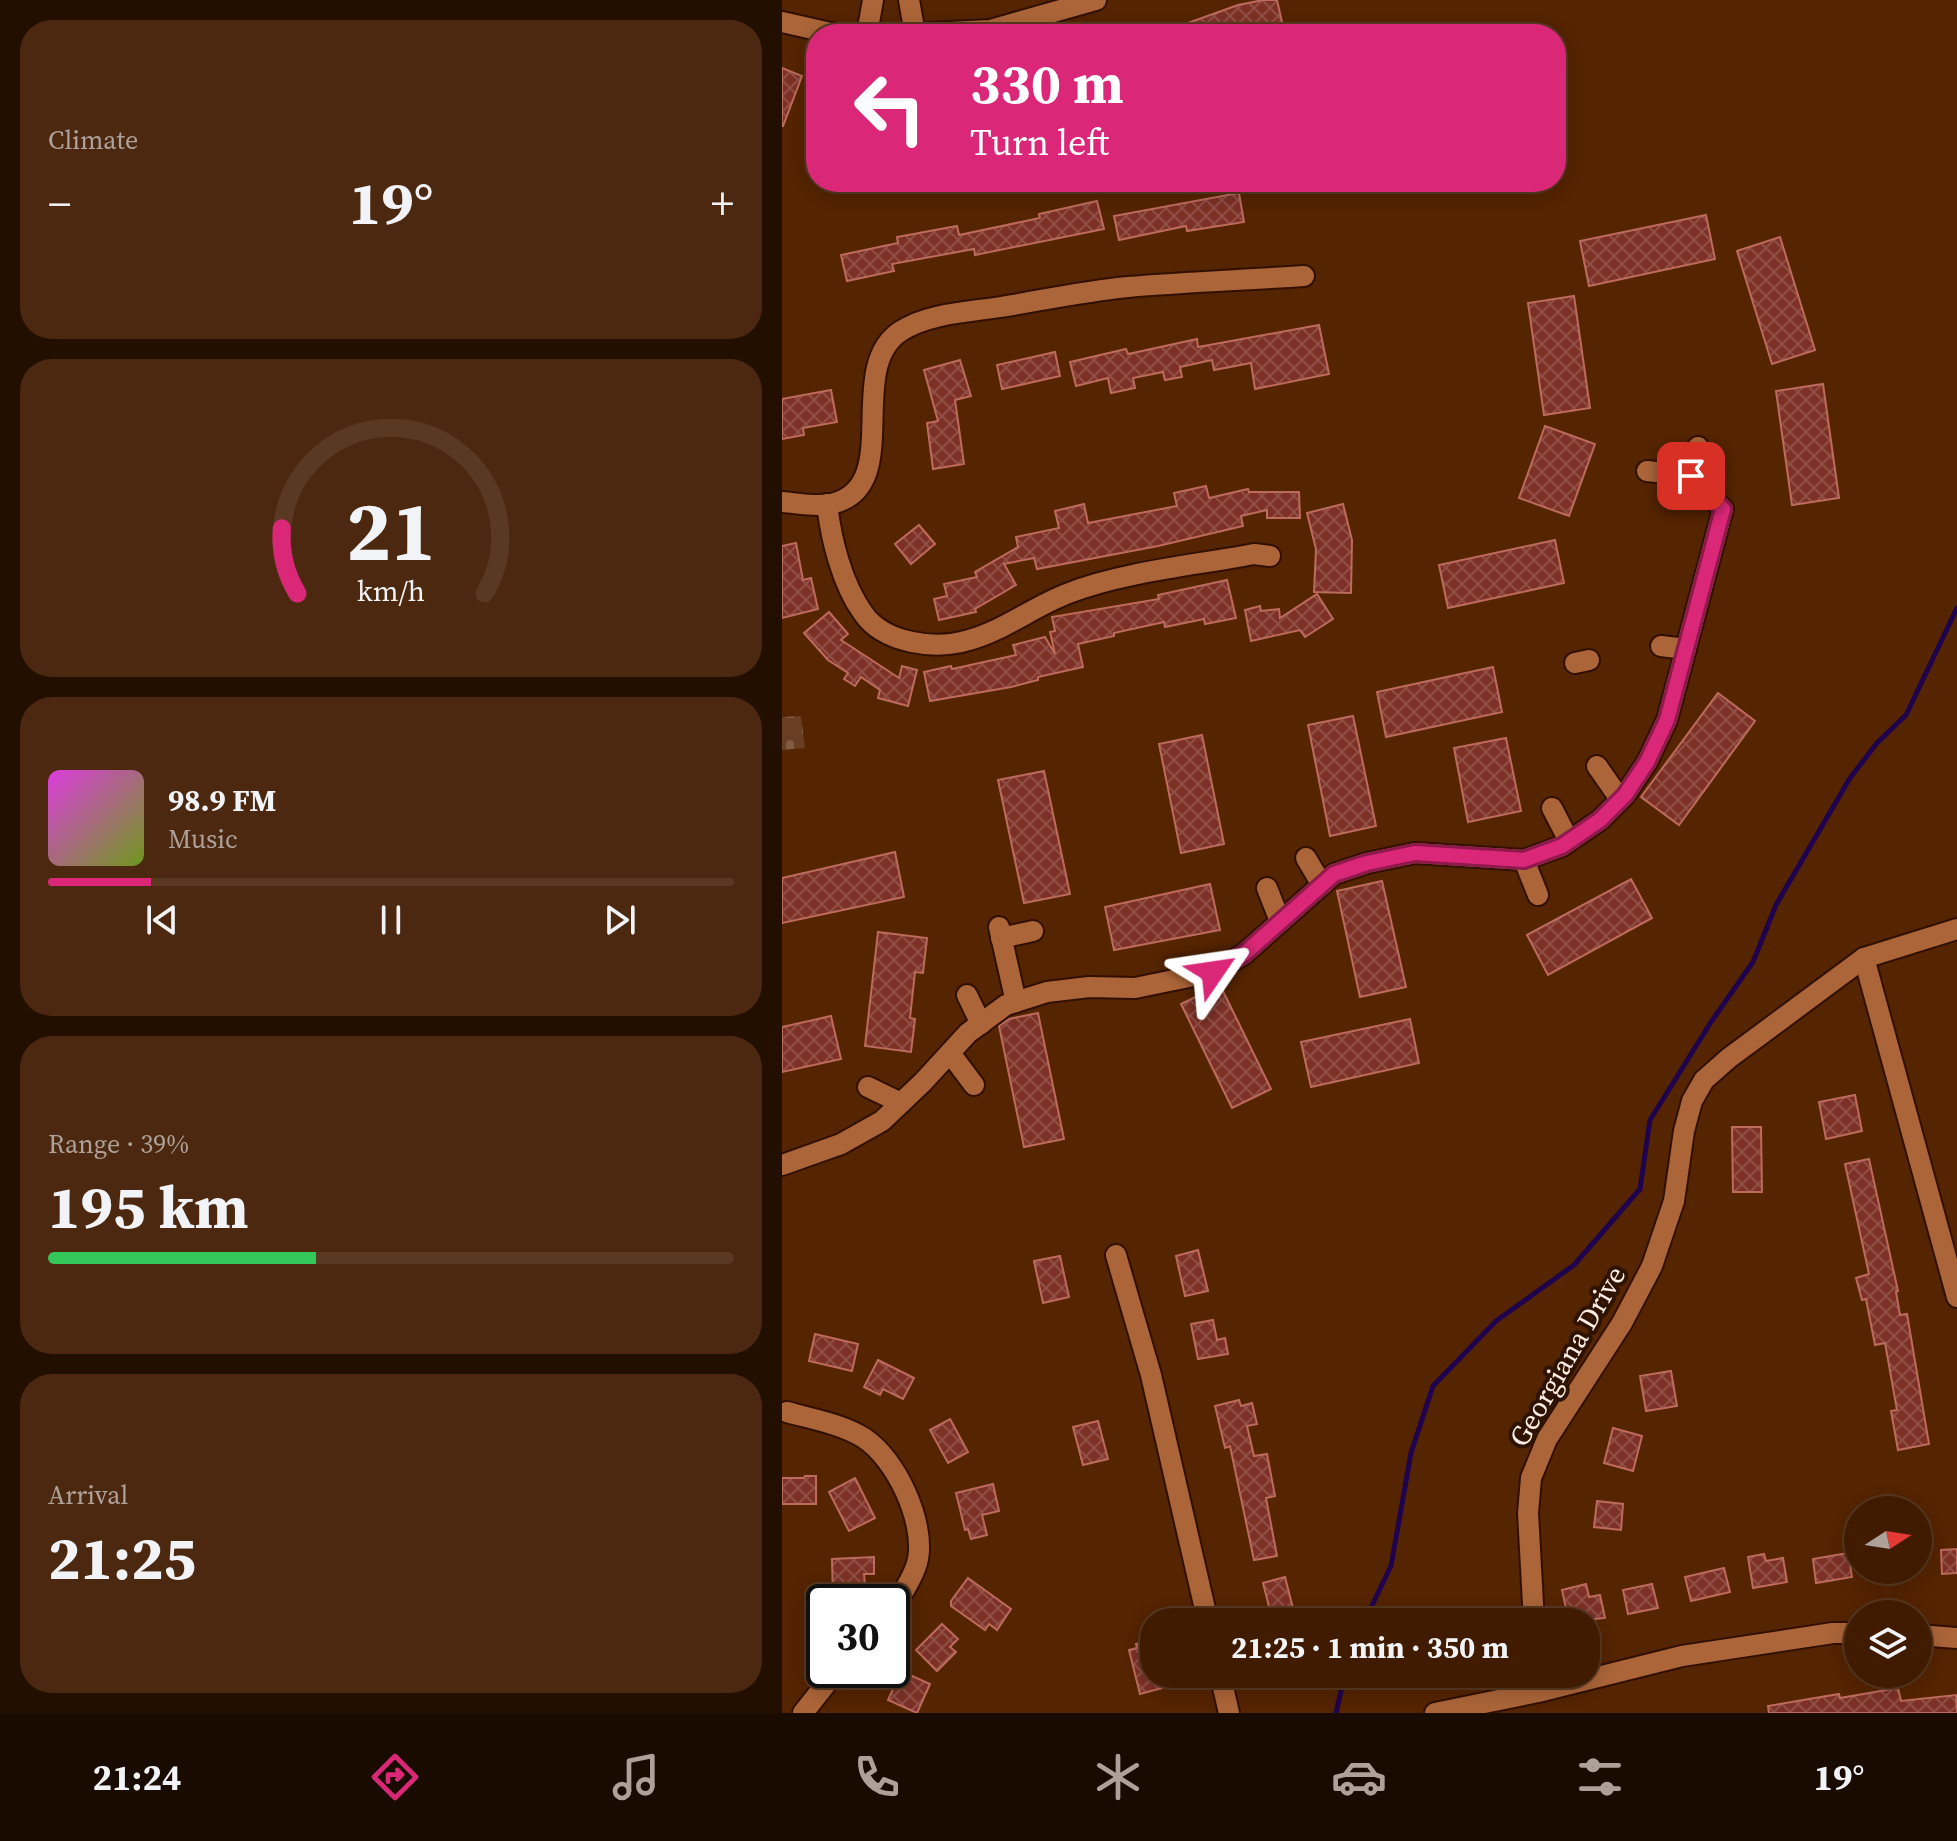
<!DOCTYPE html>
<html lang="en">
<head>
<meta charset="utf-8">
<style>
	:root { --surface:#401b00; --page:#4b280f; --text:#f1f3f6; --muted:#aea199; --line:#593922; --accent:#db2777 }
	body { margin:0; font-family:"Source Serif 4",serif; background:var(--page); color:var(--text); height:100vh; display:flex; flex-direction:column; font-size:30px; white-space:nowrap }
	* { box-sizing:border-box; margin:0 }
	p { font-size:26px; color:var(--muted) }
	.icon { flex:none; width:44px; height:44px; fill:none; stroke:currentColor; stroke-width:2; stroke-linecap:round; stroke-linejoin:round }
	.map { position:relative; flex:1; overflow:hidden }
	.sheet { display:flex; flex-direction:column; gap:20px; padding:20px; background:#230f00; width:782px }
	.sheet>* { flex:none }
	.top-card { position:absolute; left:24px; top:24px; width:760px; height:168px; border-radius:32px; box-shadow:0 4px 20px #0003,0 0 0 2px var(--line); background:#db2777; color:#fff; overflow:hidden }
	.needle { width:52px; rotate:78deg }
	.fabs { position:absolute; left:1062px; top:1496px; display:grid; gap:16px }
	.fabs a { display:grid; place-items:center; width:88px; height:88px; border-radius:50%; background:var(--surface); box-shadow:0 4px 20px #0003,0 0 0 2px var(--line); font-size:40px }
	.speed { position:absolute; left:24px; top:1584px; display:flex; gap:16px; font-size:40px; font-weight:700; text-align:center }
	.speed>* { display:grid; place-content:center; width:104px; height:104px; border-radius:50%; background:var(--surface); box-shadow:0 4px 20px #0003,0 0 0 2px var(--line); line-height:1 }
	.speed .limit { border:4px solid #111; border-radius:12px; background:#fff; color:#111 }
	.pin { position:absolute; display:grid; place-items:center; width:68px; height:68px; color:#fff; margin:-34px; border-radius:16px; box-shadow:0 4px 12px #0006 }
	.me { position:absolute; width:88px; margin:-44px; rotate:58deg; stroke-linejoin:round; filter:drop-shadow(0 0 6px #0008) }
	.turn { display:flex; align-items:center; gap:28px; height:168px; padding:0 32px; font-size:36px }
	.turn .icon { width:104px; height:104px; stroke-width:2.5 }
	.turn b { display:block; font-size:56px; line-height:68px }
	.big { font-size:60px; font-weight:700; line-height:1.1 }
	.sheet .card { flex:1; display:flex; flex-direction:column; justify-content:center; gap:12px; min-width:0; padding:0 28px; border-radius:32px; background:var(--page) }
	.sheet .dial { align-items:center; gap:0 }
	.dial svg { height:208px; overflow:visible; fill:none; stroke:var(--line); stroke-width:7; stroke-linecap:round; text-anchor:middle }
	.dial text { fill:var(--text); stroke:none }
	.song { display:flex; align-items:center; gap:24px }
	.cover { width:96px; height:96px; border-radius:12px; background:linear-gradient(135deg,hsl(300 70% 55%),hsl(80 70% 35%)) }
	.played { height:8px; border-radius:4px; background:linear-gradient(90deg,var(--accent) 15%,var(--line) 15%) }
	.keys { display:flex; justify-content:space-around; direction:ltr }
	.heat { display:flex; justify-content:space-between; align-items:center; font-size:44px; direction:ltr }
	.charge { height:12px; border-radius:6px; background:linear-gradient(90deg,#34c759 39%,var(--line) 0) }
	.trip { position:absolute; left:358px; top:1608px; width:460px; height:80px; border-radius:32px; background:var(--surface); box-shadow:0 4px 20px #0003,0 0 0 2px var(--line); font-weight:700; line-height:80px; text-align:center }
	.tab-bar { display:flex; height:128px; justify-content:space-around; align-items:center; background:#1a0b00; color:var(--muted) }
	.tab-bar .icon { width:56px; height:56px }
	.tab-bar .active { color:var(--accent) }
	.tab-bar b { font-size:36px; color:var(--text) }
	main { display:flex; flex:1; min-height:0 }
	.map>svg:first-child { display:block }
	.cemetery { fill:url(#cemetery-stones) }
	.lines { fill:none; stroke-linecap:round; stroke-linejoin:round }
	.stream { stroke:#20034e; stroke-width:5 }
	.building { fill:url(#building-cross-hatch); stroke:#bd6b5c; stroke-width:2 }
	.minor-casing { stroke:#321000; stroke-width:24 }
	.minor { stroke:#ac6539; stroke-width:20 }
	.route-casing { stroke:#8e194d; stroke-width:20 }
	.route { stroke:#db2777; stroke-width:14 }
	.labels { text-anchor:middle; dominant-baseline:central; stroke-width:8; stroke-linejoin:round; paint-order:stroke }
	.street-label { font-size:28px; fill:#feede4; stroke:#2f1302 }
</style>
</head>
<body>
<main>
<section class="sheet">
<div class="card"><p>Climate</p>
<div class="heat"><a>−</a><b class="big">19°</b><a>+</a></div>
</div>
<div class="card dial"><svg viewBox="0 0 100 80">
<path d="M14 69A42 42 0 1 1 86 69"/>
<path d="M14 69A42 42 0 0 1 8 44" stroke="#db2777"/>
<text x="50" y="56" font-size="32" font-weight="700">21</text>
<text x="50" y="72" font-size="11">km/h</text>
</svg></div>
<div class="card">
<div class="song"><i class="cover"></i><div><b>98.9 FM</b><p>Music</p></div></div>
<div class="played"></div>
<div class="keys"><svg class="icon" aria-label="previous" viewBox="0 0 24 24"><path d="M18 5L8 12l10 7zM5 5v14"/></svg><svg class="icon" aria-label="pause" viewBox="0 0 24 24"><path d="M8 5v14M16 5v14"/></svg><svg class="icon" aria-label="next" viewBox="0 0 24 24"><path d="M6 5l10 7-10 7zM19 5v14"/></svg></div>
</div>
<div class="card"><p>Range · 39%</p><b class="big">195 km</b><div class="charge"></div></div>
<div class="card"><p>Arrival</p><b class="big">21:25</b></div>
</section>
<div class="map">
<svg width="1175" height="1713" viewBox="0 0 1175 1713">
	<defs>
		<pattern id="cemetery-stones" width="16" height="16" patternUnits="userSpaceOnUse" patternTransform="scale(2)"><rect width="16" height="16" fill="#6a3e23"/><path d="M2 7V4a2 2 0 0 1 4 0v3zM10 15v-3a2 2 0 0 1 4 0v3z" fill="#805a43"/></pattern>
		<pattern id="building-cross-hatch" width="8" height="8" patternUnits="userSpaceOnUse" patternTransform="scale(2)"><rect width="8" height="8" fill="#7d3126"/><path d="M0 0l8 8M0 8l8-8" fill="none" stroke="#904f45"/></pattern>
	</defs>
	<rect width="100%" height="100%" fill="#552400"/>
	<path class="cemetery" d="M19,716L23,748L0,750V717Z"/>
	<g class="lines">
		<g class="stream">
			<path d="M582,1622L609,1566L629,1453L651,1386L714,1321L792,1265L858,1189L868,1120L929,1022L971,962L994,905L1068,778L1095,743L1124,715L1175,608"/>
			<path d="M554,1713L563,1674"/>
		</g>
	</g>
	<g class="building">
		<path d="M481,0H495L500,22L444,34H381V32L456,5Z"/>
		<path d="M0,68L20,76L1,126H0Z"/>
		<path d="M457,193L462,222L405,231L404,226L337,240L332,216Z"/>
		<path d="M315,201L322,229L193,255L192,249L110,264L112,271L65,281L59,255L116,243L115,237L175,226L177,235L258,218L257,214Z"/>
		<path d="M924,215L933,259L807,286L798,241Z"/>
		<path d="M998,237L1033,350L990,364L955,251Z"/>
		<path d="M792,296L808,408L762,415L746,303Z"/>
		<path d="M537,325L547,374L473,389L469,363L432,370L430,360L398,367L400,377L383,380L381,372L351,378L353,388L329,393L326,378L294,386L288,362L344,349L346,354L415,339L416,347Z"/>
		<path d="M273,352L278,376L220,389L215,365Z"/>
		<path d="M178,360L189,396L173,400L182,464L151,469L145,423L156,421L142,370Z"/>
		<path d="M1041,384L1057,498L1010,505L994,391Z"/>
		<path d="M49,390L55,422L21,428L22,435L0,439V399Z"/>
		<path d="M763,426L813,444L787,516L737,498Z"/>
		<path d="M424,486L427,498L466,489L467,492H517L518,518H485V510L459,516L461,526L376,546L255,569L252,558L222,564L234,585L193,609L194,612L157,620L152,599L165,596L162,584L195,577L193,572L236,547L234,537L277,528L273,511L302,504L306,523L395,506L392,493Z"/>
		<path d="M561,504L570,540L569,593L532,592L534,549L525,513Z"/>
		<path d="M137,525L153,544L129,564L113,544Z"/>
		<path d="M773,540L782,583L666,608L657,565Z"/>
		<path d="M14,543L21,580L29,578L36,609L0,618V546Z"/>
		<path d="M445,580L454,618L423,624L422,619L383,627L382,622L332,633V636L296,644L301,667L256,677V680L229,687L148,701L142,672L169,666L170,669L234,655L231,645L263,637L273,654L268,632L273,631L270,617L377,599L376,595Z"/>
		<path d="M535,594L551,619L523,637L518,630L469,641L463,610L478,606L479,611L497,609L498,618Z"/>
		<path d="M47,612L66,634L59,640L117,678L120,666L135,670L126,706L96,698L98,690L79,677L73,686L62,679L66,673L46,660L22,633Z"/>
		<path d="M711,667L720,712L604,737L595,692Z"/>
		<path d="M936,693L973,721L897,825L859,797Z"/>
		<path d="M571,716L594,826L548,836L526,725Z"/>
		<path d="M420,735L442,844L399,853L377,744Z"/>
		<path d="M724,738L739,811L686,822L672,748Z"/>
		<path d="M262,771L288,894L242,903L216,780Z"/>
		<path d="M113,852L122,897L0,923V878Z"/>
		<path d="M849,879L870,918L766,975L745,935Z"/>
		<path d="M600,881L624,987L578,997L555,891Z"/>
		<path d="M428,884L438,930L332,950L323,907Z"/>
		<path d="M96,932L145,938L141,973L133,972L128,1018L133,1019L129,1052L83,1046Z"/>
		<path d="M438,985L489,1089L450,1108L399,1004Z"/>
		<path d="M256,1013L282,1139L242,1147L217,1026L227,1019Z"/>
		<path d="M49,1016L59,1059L0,1072V1027Z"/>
		<path d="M628,1019L637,1063L529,1087L519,1042Z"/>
		<path d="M1073,1095L1080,1131L1044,1139L1037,1102Z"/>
		<path d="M950,1127H979L980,1192H951Z"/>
		<path d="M1087,1159L1116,1291L1114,1292L1118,1315L1125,1314L1147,1444L1116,1450L1109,1411L1115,1410L1103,1343L1093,1345L1084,1299L1080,1300L1074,1278L1087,1274L1063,1164Z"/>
		<path d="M416,1250L426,1291L403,1296L394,1256Z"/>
		<path d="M278,1256L287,1297L261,1303L252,1261Z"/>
		<path d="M431,1320L435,1340L443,1338L446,1354L416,1359L409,1324Z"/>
		<path d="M33,1334L76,1344L70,1371L27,1361Z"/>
		<path d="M96,1360L132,1378L121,1399L101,1389L98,1395L82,1387Z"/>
		<path d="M889,1371L895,1406L864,1411L858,1376Z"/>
		<path d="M457,1400L459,1406L470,1403L475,1424L465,1426L472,1456L485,1454L493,1496L484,1498L495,1556L472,1560L448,1446L443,1448L433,1406Z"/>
		<path d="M168,1419L186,1452L166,1463L148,1430Z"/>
		<path d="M316,1421L326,1459L301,1465L291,1427Z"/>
		<path d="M831,1428L860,1436L851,1471L822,1463Z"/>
		<path d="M23,1476H34V1504H0V1478H22Z"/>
		<path d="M73,1478L93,1518L67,1531L47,1492Z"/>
		<path d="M211,1484L217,1511L200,1515L205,1535L189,1539L186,1529L183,1530L174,1493Z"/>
		<path d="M815,1501L841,1504L839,1530L812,1527Z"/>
		<path d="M1175,1549V1573L1160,1574L1159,1550Z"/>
		<path d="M1066,1553L1070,1577L1034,1583L1031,1559Z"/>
		<path d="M982,1554L984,1561L1001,1558L1005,1582L971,1588L966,1557Z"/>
		<path d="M92,1557V1574H82L83,1585H68L69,1600L51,1601L50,1559Z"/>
		<path d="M942,1568L948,1592L909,1601L903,1577Z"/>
		<path d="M503,1577L514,1620L491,1622L481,1583Z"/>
		<path d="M186,1578L229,1609L215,1630L207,1624L203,1630L169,1606V1601Z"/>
		<path d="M804,1584L807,1597L818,1595L823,1618L787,1622L780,1590Z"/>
		<path d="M870,1584L876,1608L846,1614L841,1590Z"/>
		<path d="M160,1624L176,1639L168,1647L174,1652L155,1671L134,1650Z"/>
		<path d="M372,1639V1674H381L384,1687L358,1694L347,1650L355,1648L354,1644Z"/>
		<path d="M119,1671L148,1684L135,1713L106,1700Z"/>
		<path d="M1116,1688L1119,1701L1174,1695L1175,1713H987L986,1706L1057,1694L1058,1698Z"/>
	</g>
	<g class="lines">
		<g class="minor-casing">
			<g id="minor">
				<path d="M127,0L133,34"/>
				<path d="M0,22L53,34"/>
				<path d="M85,34L91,0"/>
				<path d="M129,34L208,30L314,0"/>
				<path d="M909,476L916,447"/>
				<path d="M0,502C15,503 34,507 49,504C124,488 61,368 119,331C147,313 188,312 219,307C261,300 304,291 346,287C404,282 463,280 522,276"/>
				<path d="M45,504C49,539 60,584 81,613C102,644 154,650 187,640C223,630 252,606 287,593C340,572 415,565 472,554L488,556"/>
				<path d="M879,646L904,649"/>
				<path d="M793,663L807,660"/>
				<path d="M815,766L838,799"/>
				<path d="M770,808L787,841"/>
				<path d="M524,858L540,885"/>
				<path d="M742,860L756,895"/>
				<path d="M485,888L498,921"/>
				<path d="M217,927L234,1002"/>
				<path d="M219,938L251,931"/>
				<path d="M1082,958L1175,1297"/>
				<path d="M185,995L199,1024"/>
				<path d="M168,1053L192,1085"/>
				<path d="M86,1087L119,1103"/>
				<path d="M0,1165L59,1144L100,1121L141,1082L186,1033L224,1005L265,992L307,987L353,988L431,972L462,954L552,874L585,863L633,853L742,860L780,846L818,820L843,795L865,762L885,720L941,509L909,476L865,471"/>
				<path d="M334,1255L369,1375L426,1622"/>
				<path d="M5,1412C30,1419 60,1424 82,1438C114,1459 143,1521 136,1559C133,1575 119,1596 110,1609"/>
				<path d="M752,1622L746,1513L749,1478L765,1439L840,1323L870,1266L892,1201L902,1131L910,1101L922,1080L947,1058L1082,958L1175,929"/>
				<path d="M1136,1635L1175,1638"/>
				<path d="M438,1674L447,1713"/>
				<path d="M21,1713L55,1670"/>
				<path d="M653,1713L756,1692L900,1656L1051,1633H1076"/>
			</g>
		</g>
		<use href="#minor" class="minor"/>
	</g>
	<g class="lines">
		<g class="route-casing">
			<path id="route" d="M431,972L462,954L552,874L585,863L633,853L742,860L780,846L818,820L843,795L865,762L885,720L941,509L909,476"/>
		</g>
		<use href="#route" class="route"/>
	</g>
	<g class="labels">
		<g class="street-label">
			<text transform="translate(785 1356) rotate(-60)">Georgiana Drive</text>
		</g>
	</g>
</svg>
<div class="fabs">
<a><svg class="needle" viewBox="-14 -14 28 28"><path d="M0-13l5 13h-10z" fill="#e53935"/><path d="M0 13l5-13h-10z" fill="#aea199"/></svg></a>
<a><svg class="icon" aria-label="layers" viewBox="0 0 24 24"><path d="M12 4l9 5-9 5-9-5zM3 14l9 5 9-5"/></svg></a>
</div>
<div class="speed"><div class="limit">30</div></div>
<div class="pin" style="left:909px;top:476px;background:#d93025"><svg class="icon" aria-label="arrive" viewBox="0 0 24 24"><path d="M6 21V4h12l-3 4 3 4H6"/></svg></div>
<svg class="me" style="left:431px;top:972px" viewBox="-20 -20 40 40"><path d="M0-17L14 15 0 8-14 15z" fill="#db2777" stroke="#fff" stroke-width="4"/></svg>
<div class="trip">21:25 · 1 min · 350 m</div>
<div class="top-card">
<div class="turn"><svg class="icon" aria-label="left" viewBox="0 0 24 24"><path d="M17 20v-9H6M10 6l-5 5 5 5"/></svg><div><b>330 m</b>Turn left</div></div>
</div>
</div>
</main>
<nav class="tab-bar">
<b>21:24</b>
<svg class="icon active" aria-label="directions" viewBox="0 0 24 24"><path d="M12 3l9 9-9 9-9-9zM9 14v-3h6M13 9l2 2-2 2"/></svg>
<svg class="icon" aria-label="music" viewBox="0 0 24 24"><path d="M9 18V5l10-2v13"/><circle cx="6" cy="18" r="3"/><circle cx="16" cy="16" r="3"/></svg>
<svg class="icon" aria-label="phone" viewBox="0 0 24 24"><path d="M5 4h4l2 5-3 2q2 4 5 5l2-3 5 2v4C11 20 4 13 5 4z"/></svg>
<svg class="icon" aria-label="climate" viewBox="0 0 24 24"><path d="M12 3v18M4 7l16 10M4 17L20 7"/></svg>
<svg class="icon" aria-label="car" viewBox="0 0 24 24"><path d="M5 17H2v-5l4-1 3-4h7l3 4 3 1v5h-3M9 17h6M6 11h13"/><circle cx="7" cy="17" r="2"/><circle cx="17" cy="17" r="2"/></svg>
<svg class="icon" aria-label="filters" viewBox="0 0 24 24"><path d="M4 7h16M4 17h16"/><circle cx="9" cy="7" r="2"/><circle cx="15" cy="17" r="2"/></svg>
<b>19°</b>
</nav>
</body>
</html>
